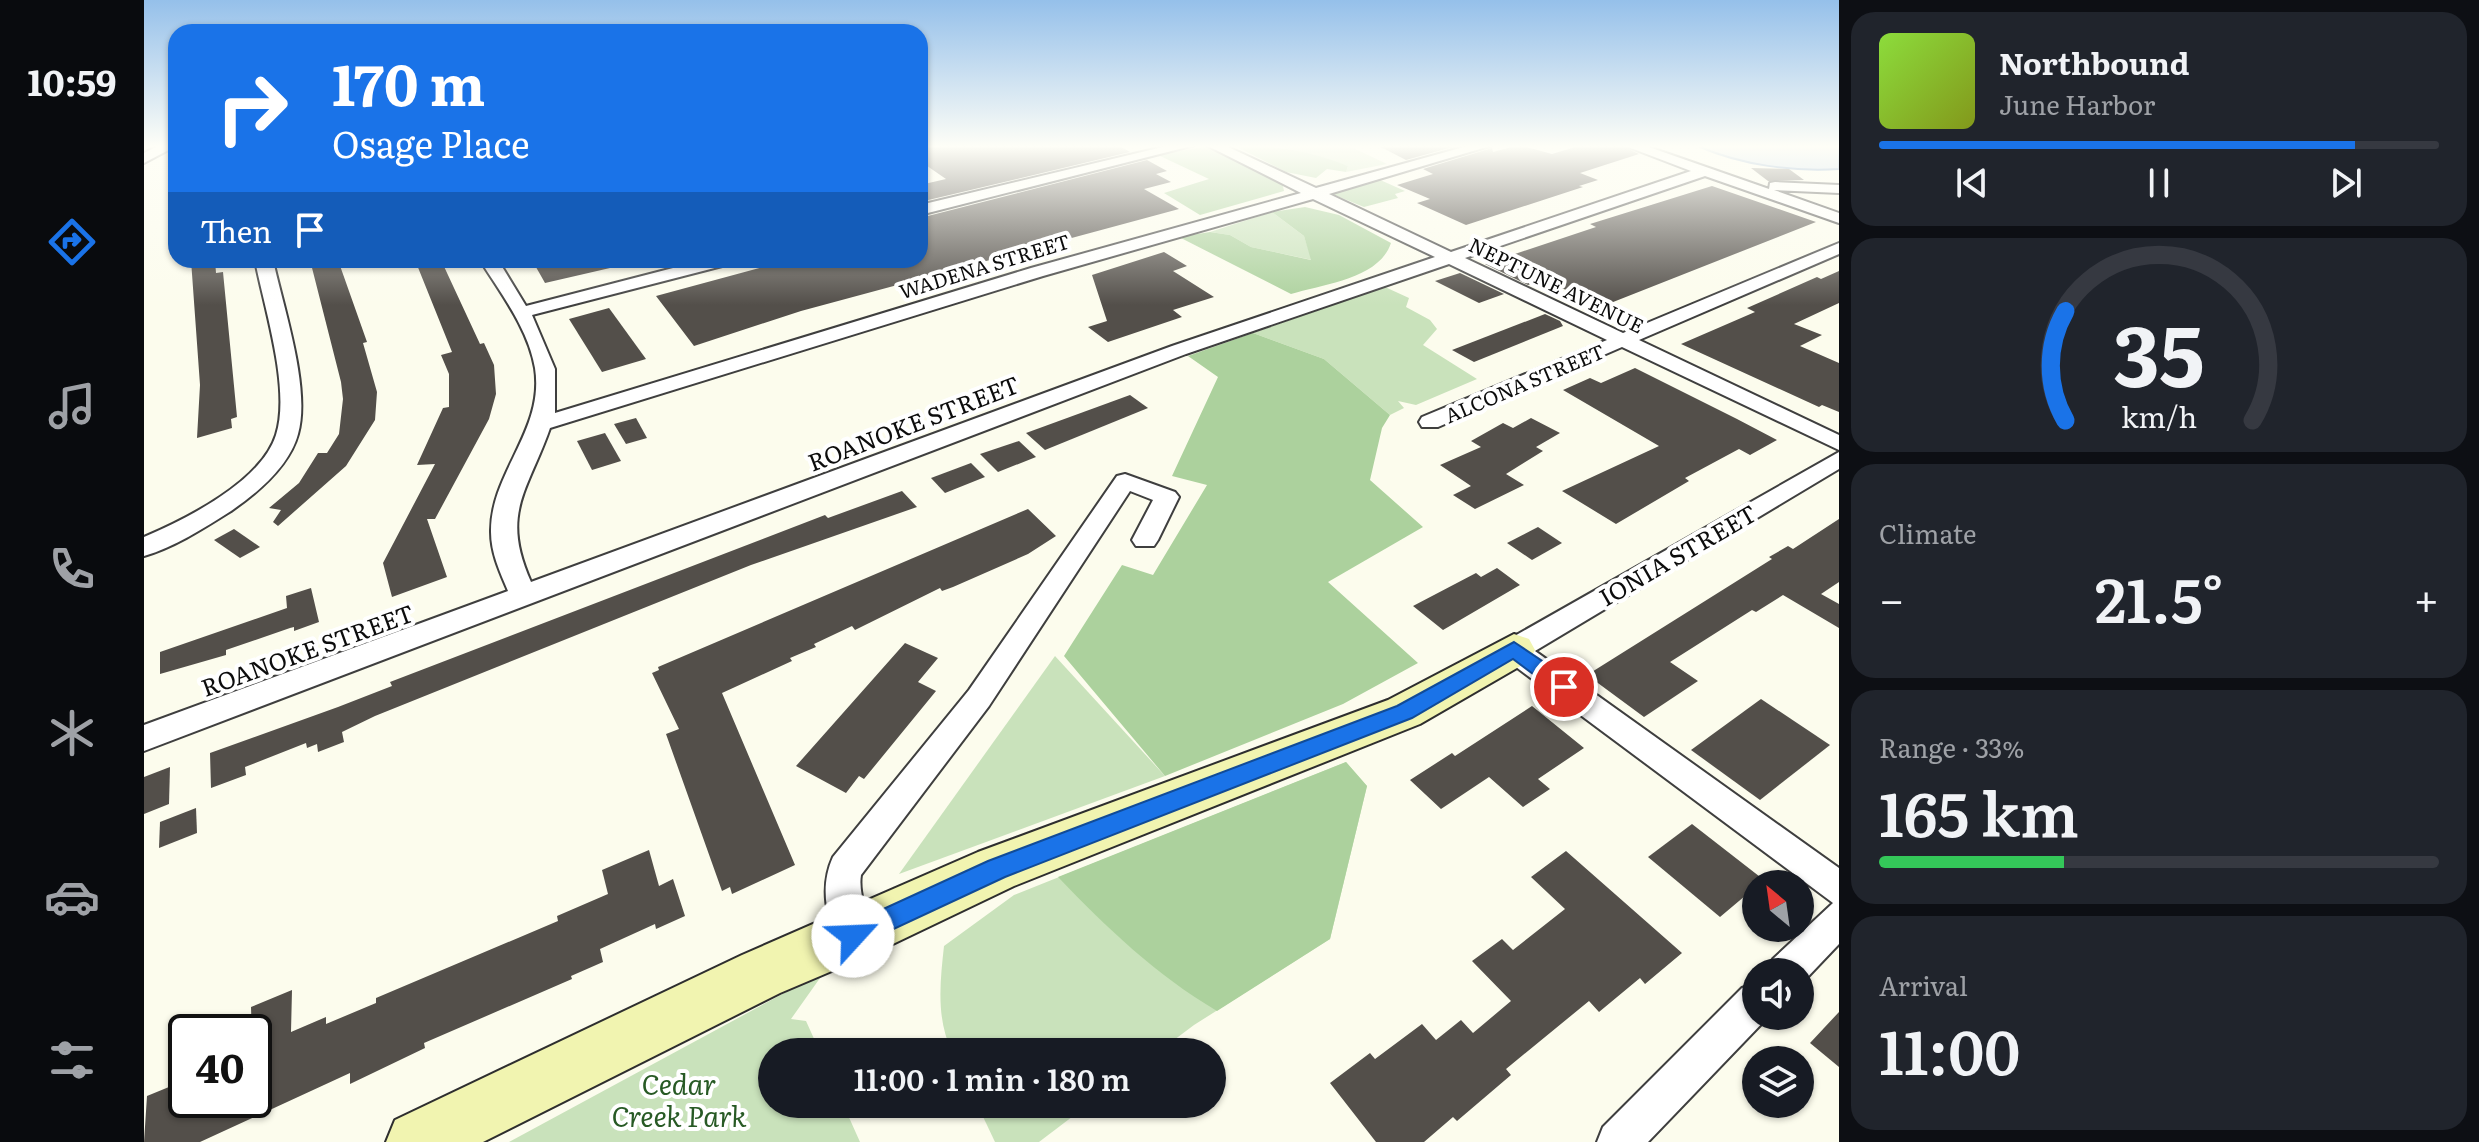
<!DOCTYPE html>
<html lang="en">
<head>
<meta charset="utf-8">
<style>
	:root { --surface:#171b24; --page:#20242c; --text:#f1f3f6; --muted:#9ea1a6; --line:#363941; --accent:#1a73e8 }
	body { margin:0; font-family:Literata,serif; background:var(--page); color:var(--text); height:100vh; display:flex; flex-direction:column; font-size:30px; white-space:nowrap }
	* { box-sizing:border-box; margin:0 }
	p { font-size:26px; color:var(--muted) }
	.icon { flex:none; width:44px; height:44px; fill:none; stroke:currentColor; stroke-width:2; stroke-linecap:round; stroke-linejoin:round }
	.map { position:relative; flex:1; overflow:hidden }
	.side { display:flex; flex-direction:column; gap:12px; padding:12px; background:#0d0f14; width:640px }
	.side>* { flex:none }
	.guide { position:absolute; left:24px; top:24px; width:760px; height:244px; border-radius:24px; box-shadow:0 2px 6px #0004; background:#1a73e8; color:#fff; overflow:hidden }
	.needle { width:52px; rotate:331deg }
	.fabs { position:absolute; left:1598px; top:870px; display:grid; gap:16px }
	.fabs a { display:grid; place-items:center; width:72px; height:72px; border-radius:50%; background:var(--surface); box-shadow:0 2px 6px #0004; font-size:40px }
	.speed { position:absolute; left:24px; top:1014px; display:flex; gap:16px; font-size:40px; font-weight:700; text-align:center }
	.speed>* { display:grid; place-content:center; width:104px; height:104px; border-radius:50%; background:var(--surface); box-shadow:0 2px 6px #0004; line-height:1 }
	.speed .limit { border:4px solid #111; border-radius:12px; background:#fff; color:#111 }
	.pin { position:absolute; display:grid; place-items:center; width:68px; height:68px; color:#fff; margin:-34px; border:4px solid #fff; border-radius:50%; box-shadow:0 2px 8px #0007 }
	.me { position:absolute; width:88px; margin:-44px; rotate:65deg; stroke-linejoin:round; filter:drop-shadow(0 0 6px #0008) }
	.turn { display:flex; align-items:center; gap:28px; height:168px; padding:0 32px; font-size:36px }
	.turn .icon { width:104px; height:104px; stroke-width:2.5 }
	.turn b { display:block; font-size:56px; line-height:68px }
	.then { display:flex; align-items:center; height:76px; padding:0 32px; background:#0003; gap:16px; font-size:30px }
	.big { font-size:60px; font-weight:600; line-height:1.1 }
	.side .tile { flex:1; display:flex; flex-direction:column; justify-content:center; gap:12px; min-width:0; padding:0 28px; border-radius:24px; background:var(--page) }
	.side .dial { align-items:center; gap:0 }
	.dial svg { height:208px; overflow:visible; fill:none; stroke:var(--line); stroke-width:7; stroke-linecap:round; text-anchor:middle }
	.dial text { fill:var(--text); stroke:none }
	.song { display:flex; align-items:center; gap:24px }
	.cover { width:96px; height:96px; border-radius:12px; background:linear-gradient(135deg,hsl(90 70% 55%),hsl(70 70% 35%)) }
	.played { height:8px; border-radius:4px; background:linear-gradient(90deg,var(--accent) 85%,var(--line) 85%) }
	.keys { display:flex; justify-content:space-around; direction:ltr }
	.heat { display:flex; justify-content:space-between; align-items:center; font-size:44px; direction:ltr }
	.charge { height:12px; border-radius:6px; background:linear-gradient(90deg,#34c759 33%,var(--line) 0) }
	.trip { position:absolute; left:614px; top:1038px; width:468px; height:80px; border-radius:40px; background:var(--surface); box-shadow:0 2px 6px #0004; font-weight:600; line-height:80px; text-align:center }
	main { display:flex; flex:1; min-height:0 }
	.tab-bar { display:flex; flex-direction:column; width:144px; justify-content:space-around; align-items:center; background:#090b0e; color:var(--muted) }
	.tab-bar .icon { width:56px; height:56px }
	.tab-bar .active { color:var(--accent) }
	.tab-bar b { font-size:36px; color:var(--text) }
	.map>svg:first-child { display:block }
	.green { fill:#c9e2bb }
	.forest { fill:#acd19d }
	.water { fill:#b8d1ed; stroke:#497bba; stroke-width:2 }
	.building { fill:#534f4a }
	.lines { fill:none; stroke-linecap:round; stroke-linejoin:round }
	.street-casing { stroke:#3f3f3f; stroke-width:4 }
	.secondary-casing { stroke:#2e2e2e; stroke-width:4 }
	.street { fill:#fff; fill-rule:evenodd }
	.secondary { fill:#f1f4b0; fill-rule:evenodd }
	.route { fill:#1a73e8; stroke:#114b97; stroke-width:2 }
	.labels { text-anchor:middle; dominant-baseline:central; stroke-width:8; stroke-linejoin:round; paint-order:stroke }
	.far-street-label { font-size:20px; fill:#0c0c0c; stroke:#fff }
	.street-label { font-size:24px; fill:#0c0c0c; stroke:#fff }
	.near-park-label { font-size:28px; font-style:italic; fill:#285a25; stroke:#fff }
</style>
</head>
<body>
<main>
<nav class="tab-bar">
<b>10:59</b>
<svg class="icon active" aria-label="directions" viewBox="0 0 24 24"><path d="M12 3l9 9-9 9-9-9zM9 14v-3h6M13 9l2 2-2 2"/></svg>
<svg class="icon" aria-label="music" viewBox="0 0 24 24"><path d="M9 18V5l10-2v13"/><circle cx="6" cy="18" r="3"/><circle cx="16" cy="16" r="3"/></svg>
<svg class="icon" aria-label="phone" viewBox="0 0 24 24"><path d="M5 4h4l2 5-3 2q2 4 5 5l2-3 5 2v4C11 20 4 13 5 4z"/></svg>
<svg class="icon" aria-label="climate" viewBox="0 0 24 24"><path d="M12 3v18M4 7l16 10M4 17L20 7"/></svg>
<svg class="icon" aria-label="car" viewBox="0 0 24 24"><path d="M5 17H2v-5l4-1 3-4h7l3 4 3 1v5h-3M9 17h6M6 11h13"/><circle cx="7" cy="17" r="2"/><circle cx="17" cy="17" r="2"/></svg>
<svg class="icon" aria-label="filters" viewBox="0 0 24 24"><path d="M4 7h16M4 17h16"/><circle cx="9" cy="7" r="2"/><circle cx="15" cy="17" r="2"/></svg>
</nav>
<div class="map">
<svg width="1695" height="1142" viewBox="0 0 1695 1142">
	<rect width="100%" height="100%" fill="#fcfced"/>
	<g class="green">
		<path d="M1130,145H1203L1243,164L1202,172L1204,166Z"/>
		<path d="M1128,212L1160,236L1168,260L1107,247L1086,235L1066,232Z"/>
		<path d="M1241,287L1265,298L1262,307L1286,320L1293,329L1279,345L1333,379L1272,405L1254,401L1260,408L1246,415L1180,359L1109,333Z"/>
		<path d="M911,656L1021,776L755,874Z"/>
		<path d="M1202,762L1223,786L1186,939L1050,1025L1014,1052H808C792,1018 796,983 800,946L870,895Z"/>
		<path d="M681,971L647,1019L662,1021L676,1052H628V1104H699L716,1142H365Z"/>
		<path d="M833,1104H945L895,1142H851Z"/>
	</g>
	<g class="forest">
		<path d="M1089,145C1130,145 1166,151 1204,166L1202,172L1183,169L1172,178L1142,172Z"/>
		<path d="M1063,146L1138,182L1140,191L1056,215L1020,193L1065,179L1014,155Z"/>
		<path d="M1234,179L1261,191L1251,194L1254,198L1220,207L1188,194Z"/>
		<path d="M1161,207L1195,215L1247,243C1235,279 1180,284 1147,294L1035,237L1066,232L1086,235L1107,247L1167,260L1160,236L1128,212Z"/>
		<path d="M1109,333L1180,359L1246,415L1238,428L1226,480L1279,527L1184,582L1274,663L1199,704L1021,776L920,656L978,565L1009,575L1063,485L1028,476L1074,377L1044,356Z"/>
		<path d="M1202,762L1223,786L1186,939L1073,1011C1012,975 963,928 914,877Z"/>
	</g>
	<path class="water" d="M1560,145H1695V169C1649,172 1598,165 1556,147Z"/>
	<g class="building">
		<path d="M797,145H974L986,152L776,202V185L802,179L776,161V149Z"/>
		<path d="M1233,145H1316L1262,160Z"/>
		<path d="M1375,145L1408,154L1438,145H1476L1495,154L1436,173L1454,180L1435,186L1439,187L1322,225L1273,203L1286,199L1253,185L1289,174L1279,169L1348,148L1349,152Z"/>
		<path d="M1003,160L1023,171L1012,174L1027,182L1000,189L1035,209L657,311L550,346L512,296L645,260H776V218Z"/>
		<path d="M1607,168L1645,169L1660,180L1624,181Z"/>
		<path d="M1568,186L1672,222L1459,306L1399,280L1384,285L1341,264L1452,227L1446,224Z"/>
		<path d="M1020,252L1043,266L1029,271L1070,297L1029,310L1038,317L964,342L944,327L963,321L948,275Z"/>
		<path d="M47,260H71L72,273L79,272L93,417L87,419L88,428L53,438L56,385Z"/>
		<path d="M166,260H194L223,342L219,343L233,392L231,420L202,466L134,526L129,522L137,510L125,508L155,483L174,453H183L195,434L199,399L197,382Z"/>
		<path d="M271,260H297L336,344L340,343L350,365L352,394L345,419L291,519H283L303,577L248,597L239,563L291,464L273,465L299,408L305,407V374L297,355L308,352Z"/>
		<path d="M388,260H465L466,268L401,283Z"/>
		<path d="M1695,271V303L1650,324L1678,335L1656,346L1695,363V412L1678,405L1675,407L1537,344L1611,312L1603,308L1673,277L1677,279Z"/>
		<path d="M1316,273L1360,294L1335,303L1291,281Z"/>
		<path d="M465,308L502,359L458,372L425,319Z"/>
		<path d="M1401,314L1416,321L1419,326L1330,362L1308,350Z"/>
		<path d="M1491,368L1593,419L1633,440L1606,455L1595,449L1541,478L1545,481L1472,524L1418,491L1515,446L1419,390L1446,378L1457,383Z"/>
		<path d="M986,395L1004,408L901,450L882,433Z"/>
		<path d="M492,418L503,438L482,444L470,424Z"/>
		<path d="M1387,418L1416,433L1392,447L1399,451L1362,474L1380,485L1331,509L1309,495L1327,486L1296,465L1337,447L1327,441L1359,423L1369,428Z"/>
		<path d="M461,433L477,461L448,470L433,441Z"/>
		<path d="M875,441L892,457L854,472L836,454Z"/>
		<path d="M827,463L841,477L801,493L787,478Z"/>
		<path d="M758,491L773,507L607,565L231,716L198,732L200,742L174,752L173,744L163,748L162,743L101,767L102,775L67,788L66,753L194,707L248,686L246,682L681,515L684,518Z"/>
		<path d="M884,509L912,536L884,554L809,587L798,591L796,588L711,630L708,626L670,644L672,647L646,658L648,661L578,693L651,865L588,894L586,887L578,891L522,734L535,729L508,673L515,670L514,667Z"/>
		<path d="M1695,519V582L1677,594L1695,604V628L1639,595L1612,612L1608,610L1526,662L1554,681L1500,717L1443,675L1628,559L1625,557L1644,546L1649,549Z"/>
		<path d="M1394,527L1418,543L1388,560L1363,543Z"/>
		<path d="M90,529L116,547L96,558L70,540Z"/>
		<path d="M1353,568L1376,585L1299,630L1269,606L1332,573L1337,577Z"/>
		<path d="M167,588L175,622L150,631V627L146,628L82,650V655L16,674V652L143,608L142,596Z"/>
		<path d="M761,643L794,658L774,682L792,691L720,779L715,776L702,793L652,766Z"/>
		<path d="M1617,699L1686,745L1616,800L1547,750Z"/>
		<path d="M1388,706L1440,748L1394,779L1406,789L1379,807L1345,777L1297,809L1266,780L1308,753L1311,756Z"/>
		<path d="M26,767L25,804L0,814V777Z"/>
		<path d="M52,808L53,833L15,848L16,822Z"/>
		<path d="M1548,824L1620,880L1576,917L1504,857Z"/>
		<path d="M505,850L515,886L529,879L541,916L512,929L511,924L456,949L459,962L427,976L428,979L280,1043L281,1048L206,1084V1073L56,1142H0L3,1096L42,1080V1100H110L107,1007L148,990L147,1032L182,1017V1024L232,1003V998L414,921L413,916L464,894L458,870Z"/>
		<path d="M1422,851L1538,953L1501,984L1496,978L1455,1012L1445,1001L1362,1069L1367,1075L1313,1121L1309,1117L1280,1142H1232L1186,1083L1226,1053L1231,1059L1278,1024L1292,1040L1317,1020L1329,1033L1367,1001L1328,961L1358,939L1369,950L1421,909L1387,877Z"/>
		<path d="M1695,1012V1067L1666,1043Z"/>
	</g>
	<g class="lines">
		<g class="street-casing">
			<g id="street">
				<path d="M16,145L32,146L0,163V153Z"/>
				<path d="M1027,145H1051L776,215V205Z"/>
				<path d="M1062,145H1080L1172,188L1327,145H1349L1185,194L1307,252L1547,171L1479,145H1499L1625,189L1626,183L1631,182L1695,185V193L1630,190L1695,213V223L1561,176L1321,258L1479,333L1695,243V254L1495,340L1695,435V450L1478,347L1294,427H1278L1275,422L1278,417L1463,340L1305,264L1042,354L0,751V725L364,591C356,572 347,553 347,532C346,473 401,430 391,368C384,328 357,294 336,260H354L382,306L560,260H589L586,264L388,315L411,369V413L887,268L1157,193ZM1169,199L1291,257L1028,346L387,582C356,513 384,491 406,428L899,276Z"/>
				<path d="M111,260H129C139,307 167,388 154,434C145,467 113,493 87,511C60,528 31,547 0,556V537C42,519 117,482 132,435C147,389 120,307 111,260Z"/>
				<path d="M1695,452V469L1391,651L1695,868V944L1656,985V972H1623L1629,959L1689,903L1360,658L1356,650L1360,642Z"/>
				<path d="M981,474L1031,492L1035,497L1014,540L1010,546H992L988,540L1009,500L986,491L845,706L717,875C713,900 732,926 722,949L709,954L696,949C683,918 675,888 689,857L825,690L973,476Z"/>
				<path d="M1612,983V1016H1625L1504,1142H1453L1459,1127L1598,988Z"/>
			</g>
		</g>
		<g class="secondary-casing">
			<path id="secondary" d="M1370,634L1385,639L1391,650L1385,661L1276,724L870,886L728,954L636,993L339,1142H242L251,1120L598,955L834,852L1244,700Z"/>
		</g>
		<use href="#street" class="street"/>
		<use href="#secondary" class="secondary"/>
	</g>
	<linearGradient id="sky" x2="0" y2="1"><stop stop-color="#95c0ea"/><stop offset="0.48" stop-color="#fefef7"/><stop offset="1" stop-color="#fefef7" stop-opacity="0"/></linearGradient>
	<rect width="1695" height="305" fill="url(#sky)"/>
	<path class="route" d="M1370,642L1428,681L1431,687L1428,692H1413L1369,659L1268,718L861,877L709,948L700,945L696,936L700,927L844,861L1253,706Z"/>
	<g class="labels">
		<g class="far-street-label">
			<text transform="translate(840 265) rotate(-17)">WADENA STREET</text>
			<text transform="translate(1413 284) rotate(26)">NEPTUNE AVENUE</text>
			<text transform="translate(1380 382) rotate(-23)">ALCONA STREET</text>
		</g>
		<g class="street-label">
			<text transform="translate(769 422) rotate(-21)">ROANOKE STREET</text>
			<text transform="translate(1533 554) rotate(-30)">IONIA STREET</text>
			<text transform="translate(163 649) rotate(-20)">ROANOKE STREET</text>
		</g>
		<g class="near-park-label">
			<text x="535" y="1083">Cedar<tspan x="535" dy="32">Creek Park</tspan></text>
		</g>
	</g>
</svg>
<div class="fabs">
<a><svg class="needle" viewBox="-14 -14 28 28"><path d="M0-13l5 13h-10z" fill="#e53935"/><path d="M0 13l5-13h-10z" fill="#9ea1a6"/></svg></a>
<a><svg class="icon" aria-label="sound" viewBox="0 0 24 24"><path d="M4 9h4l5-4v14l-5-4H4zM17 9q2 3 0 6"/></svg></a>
<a><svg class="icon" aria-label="layers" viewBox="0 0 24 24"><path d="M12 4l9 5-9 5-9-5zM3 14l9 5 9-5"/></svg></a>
</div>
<div class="speed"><div class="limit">40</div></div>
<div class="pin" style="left:1420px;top:687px;background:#d93025"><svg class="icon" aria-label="arrive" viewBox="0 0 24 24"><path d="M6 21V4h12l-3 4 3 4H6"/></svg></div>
<svg class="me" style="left:709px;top:936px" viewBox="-20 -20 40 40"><circle r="19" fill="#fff"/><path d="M0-13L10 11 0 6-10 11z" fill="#1a73e8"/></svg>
<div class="trip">11:00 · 1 min · 180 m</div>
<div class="guide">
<div class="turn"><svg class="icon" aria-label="right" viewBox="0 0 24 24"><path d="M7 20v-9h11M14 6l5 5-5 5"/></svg><div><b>170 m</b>Osage Place</div></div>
<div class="then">Then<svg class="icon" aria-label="arrive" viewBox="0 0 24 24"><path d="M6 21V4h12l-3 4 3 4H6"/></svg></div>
</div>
</div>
<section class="side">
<div class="tile">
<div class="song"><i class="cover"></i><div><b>Northbound</b><p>June Harbor</p></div></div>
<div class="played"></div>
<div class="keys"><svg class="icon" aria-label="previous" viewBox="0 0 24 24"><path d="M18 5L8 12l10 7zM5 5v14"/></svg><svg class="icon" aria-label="pause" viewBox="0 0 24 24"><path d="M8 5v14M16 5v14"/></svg><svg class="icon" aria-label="next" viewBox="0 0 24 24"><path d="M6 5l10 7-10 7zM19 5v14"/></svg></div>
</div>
<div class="tile dial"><svg viewBox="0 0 100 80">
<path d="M14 69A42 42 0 1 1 86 69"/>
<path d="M14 69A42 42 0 0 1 14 27" stroke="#1a73e8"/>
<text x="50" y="56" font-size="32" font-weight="700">35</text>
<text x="50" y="72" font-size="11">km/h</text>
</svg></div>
<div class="tile"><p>Climate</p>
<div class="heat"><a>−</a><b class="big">21.5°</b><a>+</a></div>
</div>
<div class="tile"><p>Range · 33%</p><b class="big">165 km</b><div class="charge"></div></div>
<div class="tile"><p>Arrival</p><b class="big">11:00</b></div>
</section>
</main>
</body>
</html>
